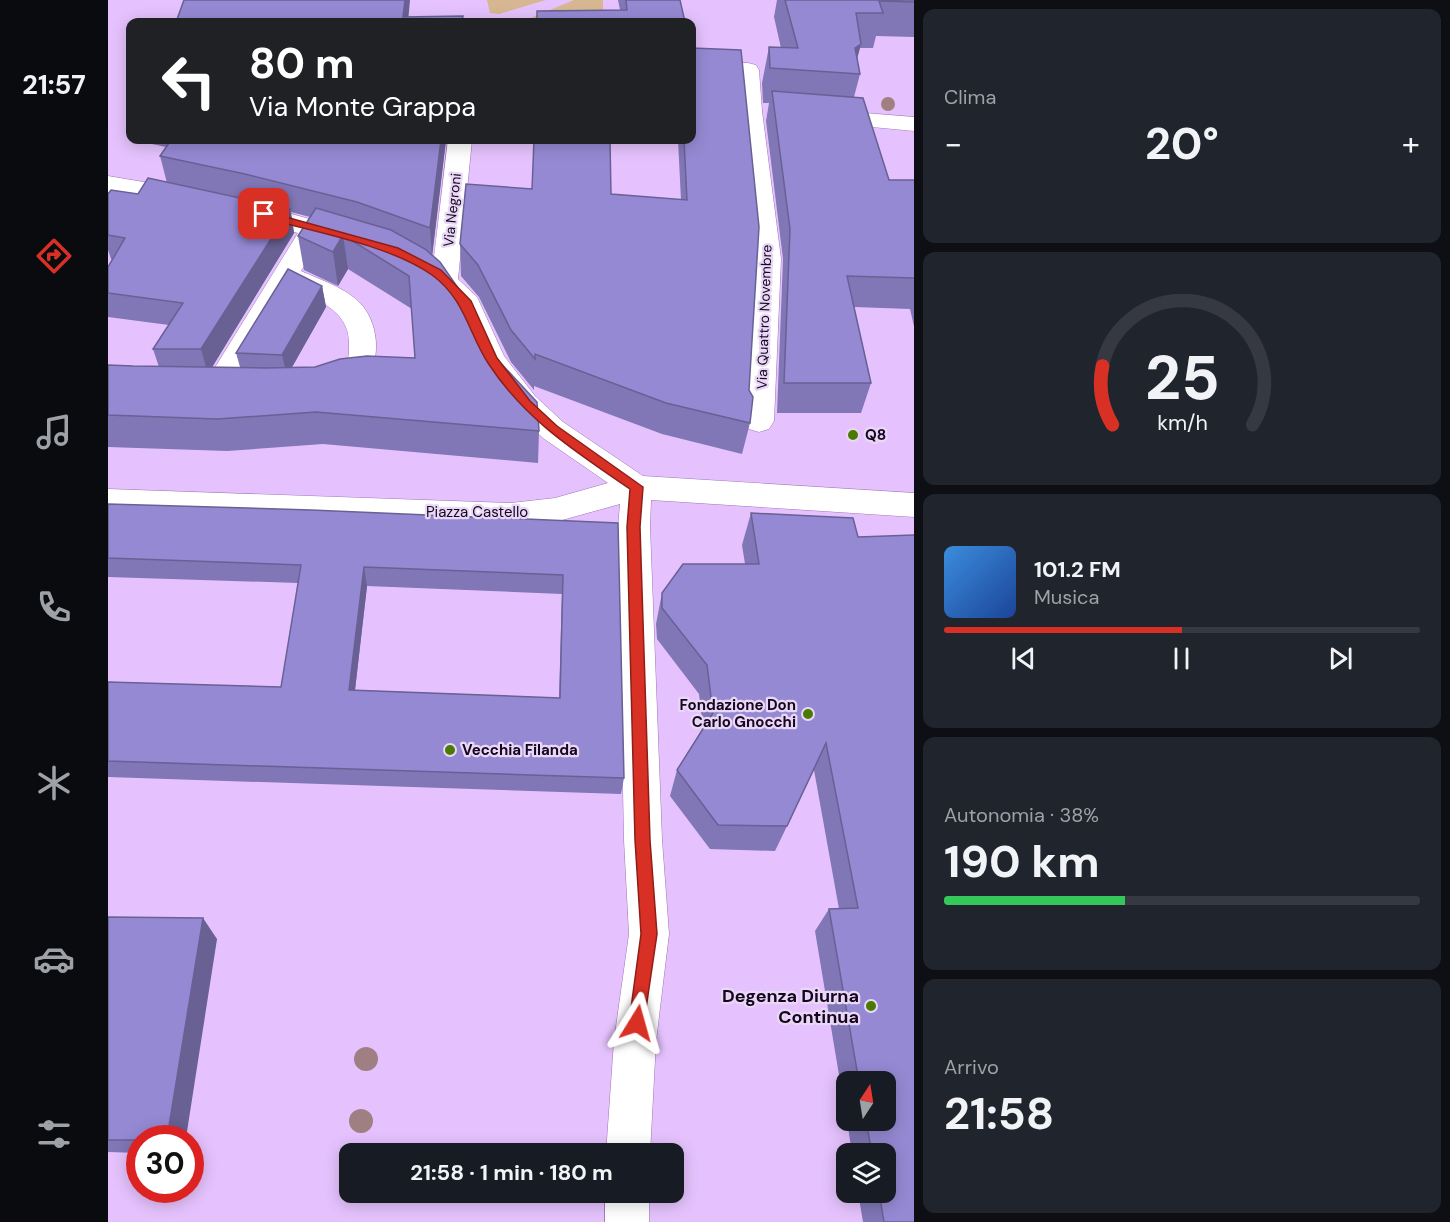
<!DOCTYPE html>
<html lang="it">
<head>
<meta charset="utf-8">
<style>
	:root { --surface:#171b24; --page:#20242c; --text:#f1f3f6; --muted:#9ea1a6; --line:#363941; --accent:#d93025 }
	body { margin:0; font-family:"DM Sans",sans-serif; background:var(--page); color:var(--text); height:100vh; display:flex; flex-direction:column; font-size:22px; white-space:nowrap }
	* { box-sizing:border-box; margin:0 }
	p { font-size:20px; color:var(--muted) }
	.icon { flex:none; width:33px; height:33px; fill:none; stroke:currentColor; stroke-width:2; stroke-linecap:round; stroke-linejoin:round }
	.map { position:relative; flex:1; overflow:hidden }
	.panel { display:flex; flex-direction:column; gap:9px; padding:9px; background:#0d0f14; width:536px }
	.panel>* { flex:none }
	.hud { position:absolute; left:18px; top:18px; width:570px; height:126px; border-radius:12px; box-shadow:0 3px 15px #0003; background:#202124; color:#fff; overflow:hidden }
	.needle { width:39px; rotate:12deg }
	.buttons { position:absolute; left:728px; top:1071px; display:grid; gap:12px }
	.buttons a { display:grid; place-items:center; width:60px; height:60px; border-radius:12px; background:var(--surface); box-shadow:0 3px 15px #0003; font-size:30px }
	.speed { position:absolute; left:18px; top:1125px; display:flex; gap:12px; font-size:30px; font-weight:700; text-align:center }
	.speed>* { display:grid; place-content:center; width:78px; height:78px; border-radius:50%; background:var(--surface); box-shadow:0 3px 15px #0003; line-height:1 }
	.speed .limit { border:9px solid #d22; background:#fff; color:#111 }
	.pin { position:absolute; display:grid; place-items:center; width:51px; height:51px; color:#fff; margin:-26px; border-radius:12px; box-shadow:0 3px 9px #0006 }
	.me { position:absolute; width:66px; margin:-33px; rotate:8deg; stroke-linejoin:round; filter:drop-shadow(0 0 4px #0008) }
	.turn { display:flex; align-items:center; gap:21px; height:126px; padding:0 24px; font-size:27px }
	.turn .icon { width:78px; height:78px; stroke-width:2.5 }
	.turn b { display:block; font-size:42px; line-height:51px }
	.big { font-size:45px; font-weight:700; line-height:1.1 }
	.panel .widget { flex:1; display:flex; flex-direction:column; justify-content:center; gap:9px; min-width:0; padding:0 21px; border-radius:12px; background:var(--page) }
	.panel .dial { align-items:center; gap:0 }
	.dial svg { height:156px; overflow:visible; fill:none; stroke:var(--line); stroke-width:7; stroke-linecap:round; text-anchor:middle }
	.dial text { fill:var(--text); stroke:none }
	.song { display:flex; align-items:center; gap:18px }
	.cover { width:72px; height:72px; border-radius:9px; background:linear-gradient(135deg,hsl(210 70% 55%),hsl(220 70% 35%)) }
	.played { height:6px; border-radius:3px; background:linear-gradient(90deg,var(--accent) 50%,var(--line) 50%) }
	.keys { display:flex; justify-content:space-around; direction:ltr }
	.heat { display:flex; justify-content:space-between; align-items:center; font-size:33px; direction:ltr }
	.charge { height:9px; border-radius:4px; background:linear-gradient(90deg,#34c759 38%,var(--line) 0) }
	.trip { position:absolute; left:231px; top:1143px; width:345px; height:60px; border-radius:12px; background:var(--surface); box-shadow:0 3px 15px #0003; font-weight:700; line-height:60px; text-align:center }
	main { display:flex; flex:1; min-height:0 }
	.tab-bar { display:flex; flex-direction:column; width:108px; justify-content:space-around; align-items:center; background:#090b0e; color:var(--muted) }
	.tab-bar .icon { width:42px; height:42px }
	.tab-bar .on { color:var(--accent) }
	.tab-bar b { font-size:27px; color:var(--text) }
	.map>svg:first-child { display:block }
	.green { fill:#d7b791 }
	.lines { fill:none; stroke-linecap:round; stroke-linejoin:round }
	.street-casing { stroke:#9d74b8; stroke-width:1 }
	.street { fill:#fff; fill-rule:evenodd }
	.tree { fill:#a07f82 }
	.wall { fill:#8176b6; fill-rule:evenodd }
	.shaded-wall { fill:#696094 }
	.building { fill:#9689d4; stroke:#696094; stroke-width:1.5; fill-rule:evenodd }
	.route { fill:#d93025; stroke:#8d1f18; stroke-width:1.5 }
	.poi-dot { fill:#4a7a00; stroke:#e9d8f5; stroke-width:2 }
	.labels { text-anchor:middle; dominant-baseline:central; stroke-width:4.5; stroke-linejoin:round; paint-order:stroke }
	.far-street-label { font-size:14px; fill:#160620; stroke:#e9d8f5 }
	.poi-label { font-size:15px; font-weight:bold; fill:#160620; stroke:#e9d8f5; text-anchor:start }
	.street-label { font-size:15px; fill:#160620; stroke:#e9d8f5 }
	.near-poi-label { font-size:18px; font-weight:bold; fill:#160620; stroke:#e9d8f5; text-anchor:end }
</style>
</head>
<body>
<main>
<nav class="tab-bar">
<b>21:57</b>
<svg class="icon on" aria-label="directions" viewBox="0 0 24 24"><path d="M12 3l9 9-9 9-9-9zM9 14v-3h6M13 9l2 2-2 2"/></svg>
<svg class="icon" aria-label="music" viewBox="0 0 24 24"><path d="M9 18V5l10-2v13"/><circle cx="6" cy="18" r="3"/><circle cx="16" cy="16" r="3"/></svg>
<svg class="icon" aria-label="phone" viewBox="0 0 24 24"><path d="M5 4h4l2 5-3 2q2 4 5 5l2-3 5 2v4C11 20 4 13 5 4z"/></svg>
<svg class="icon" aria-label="climate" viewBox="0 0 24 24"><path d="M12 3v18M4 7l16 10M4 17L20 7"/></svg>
<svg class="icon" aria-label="car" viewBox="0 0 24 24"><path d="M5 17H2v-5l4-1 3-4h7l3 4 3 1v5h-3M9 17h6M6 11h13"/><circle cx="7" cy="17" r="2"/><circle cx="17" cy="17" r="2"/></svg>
<svg class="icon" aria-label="filters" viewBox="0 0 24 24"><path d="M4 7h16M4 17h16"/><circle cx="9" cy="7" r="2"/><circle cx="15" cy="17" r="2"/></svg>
</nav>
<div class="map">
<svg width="807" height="1222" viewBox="0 0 807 1222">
	<rect width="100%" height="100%" fill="#e5c2fd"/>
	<g class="green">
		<path d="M379,0H438L391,14L382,13Z"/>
		<path d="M466,0H495V18L491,22H413Z"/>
	</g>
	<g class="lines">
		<g class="street-casing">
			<g id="street">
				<path d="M640,63L648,65L651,70L654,111L673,259L666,421L661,429L651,432L641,429L636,421L647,259L629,77L584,78V64Z"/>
				<path d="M719,110L807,117V131L711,122L707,117L711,112Z"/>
				<path d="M340,140H364L350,279L369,297L396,356L427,396L455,422L535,476L807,493V517L543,500L542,527L554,840L561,934L548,1041L542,1154H498L506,1041L521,934L516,840L510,527L512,504L447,522L403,527L0,513V489L403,503L447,498L500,483L435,438L407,412L370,360L347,308L316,273L320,267L325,265Z"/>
				<path d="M0,176L77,189L86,191L90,197L86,203L77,205L0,192Z"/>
				<path d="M140,202L249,232L253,238L249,244L240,246L212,239L193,271C213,280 238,288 253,304C283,338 267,408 215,392L211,385C217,374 229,375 236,366C242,359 241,351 241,343C241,310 208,299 183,288L119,394L109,397L99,394L95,387L190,233L131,216L127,210L131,204Z"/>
				<rect x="497" y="1192" width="44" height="30"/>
			</g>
		</g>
		<use href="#street" class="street"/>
	</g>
	<g class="tree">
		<circle cx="780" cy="104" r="7"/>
		<circle cx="258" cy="1059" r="12"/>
		<circle cx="253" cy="1121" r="12"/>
	</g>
	<g class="wall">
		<path d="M510,0H572L577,22L512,10Z"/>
		<path d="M669,0H807V37L768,36L765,48H752L749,58L752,74L746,97L781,180H807V331L802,309L746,307L763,383L753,413H669L675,259L658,121L661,103H655L654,83L661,47L673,48L666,17Z"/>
		<path d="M43,140H339H338L324,255L388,358L431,431L430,463L215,444L119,451L0,447V365L51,367L45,349L61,325L0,317V267L4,260L3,259L0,250V194H30L59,183L52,156L58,147L44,144ZM183,212L202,217L190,236L196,270L230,286L240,269L304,309L307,358L207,367H184L218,307L214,286L128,353L132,367H104L186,233Z"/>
		<path d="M570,140H584L641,390L642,423L634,454L554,434L426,386V390L403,362L371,297L353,276L352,244L503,194L573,200Z"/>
		<path d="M0,504L510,523L516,778L513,794L0,777V682L173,687L190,583L0,577ZM259,586L454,594L451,698L247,690Z"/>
		<path d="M643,513L745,518L807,1222H755L750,1192H777V1154H744L739,1120H777V1082H738V1117L707,931L721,909H731L706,770L667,851L602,849L562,796L569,770L595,728L591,694L549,639L548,624L554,593L637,564L634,545Z"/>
		<path d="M0,917L109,939L32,1138V1153L0,1152Z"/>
	</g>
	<g class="shaded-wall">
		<path d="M297,0H302L300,22L295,17Z"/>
		<path d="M753,44L745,74L747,48Z"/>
		<path d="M333,140H339H338L324,257L322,228Z"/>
		<path d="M182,209L186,233L100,374L93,349Z"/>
		<path d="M235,235L240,269L230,286L225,252Z"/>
		<path d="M214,286L218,307L179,376L174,355Z"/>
		<path d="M256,567L259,586L245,707L241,690Z"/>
		<path d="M95,918L109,939L78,1138H59Z"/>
	</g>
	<g class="building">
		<path d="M76,0H297L295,17L355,16L354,22H68Z"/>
		<path d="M518,0H572L577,22H429V11L519,10Z"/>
		<path d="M677,0H807V2L771,1L775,13H748L753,44L747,48L752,74L662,68L661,47L690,48Z"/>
		<path d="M584,48L633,50L651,227L641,390L645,397L642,423L558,403L427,354V359L403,330L370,265L352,244L358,184L424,189L426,140H502L503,194L579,200L576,140H584Z"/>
		<path d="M664,91L755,98L781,180H807V278L739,276L763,383H676L682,229Z"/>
		<path d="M63,140H333L322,228L249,202L137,174L52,156Z"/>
		<path d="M40,178L182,209L93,349H45L75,303L0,293V267L17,238L0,235V194L3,190L30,194Z"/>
		<path d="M208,208L283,230L317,249L332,262L350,288L388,358L429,402L431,431L208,412L109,419L0,415V365L25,366L157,368L207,367L232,359L259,356L307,358L301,276L235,235L225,252L190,236Z"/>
		<path d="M180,269L214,286L174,355L128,353Z"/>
		<path d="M0,504L203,510L510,523L516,778L0,761V682L173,687L193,565L0,558ZM256,567L455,575L452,698L241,690Z"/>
		<path d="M643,513L745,518L750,537L807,535V1222H776L771,1192H777V1154H764L758,1120H777V1082H751L721,909L750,908L718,743L679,826L610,825L569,770L605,713L599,665L554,608V593L575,564H651Z"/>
		<path d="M0,917L95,918L59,1138H32V1140H0Z"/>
	</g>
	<path class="route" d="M156,211L290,248L333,270L363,301L389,358L422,401L449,426L535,487L532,527L542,840L549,934L535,1029L529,1031L523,1029L521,1023L533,934L527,840L519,527L522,489C467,451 417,420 380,363C360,332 357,299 324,275C282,245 203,231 152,217V212Z"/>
	<g class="poi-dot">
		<circle cx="745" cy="435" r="6"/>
		<circle cx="700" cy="714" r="6"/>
		<circle cx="342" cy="750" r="6"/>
		<circle cx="763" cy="1006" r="6"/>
	</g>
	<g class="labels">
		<g class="far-street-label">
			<text transform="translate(344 210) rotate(-84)">Via Negroni</text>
			<text transform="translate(656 317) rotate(-88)">Via Quattro Novembre</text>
		</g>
		<g class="poi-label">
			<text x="757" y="435">Q8</text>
			<text x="688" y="705" text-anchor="end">Fondazione Don<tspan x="688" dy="17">Carlo Gnocchi</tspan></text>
			<text x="354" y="750">Vecchia Filanda</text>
		</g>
		<g class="street-label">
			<text x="369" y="512">Piazza Castello</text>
		</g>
		<g class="near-poi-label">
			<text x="751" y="996">Degenza Diurna<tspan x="751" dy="21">Continua</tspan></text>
		</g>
	</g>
</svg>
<div class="buttons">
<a><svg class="needle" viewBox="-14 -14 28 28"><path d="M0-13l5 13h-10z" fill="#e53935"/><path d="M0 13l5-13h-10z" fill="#9ea1a6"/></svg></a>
<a><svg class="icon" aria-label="layers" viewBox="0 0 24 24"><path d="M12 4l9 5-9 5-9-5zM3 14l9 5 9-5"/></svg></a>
</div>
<div class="speed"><div class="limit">30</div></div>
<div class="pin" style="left:156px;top:214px;background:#d93025"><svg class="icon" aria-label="arrive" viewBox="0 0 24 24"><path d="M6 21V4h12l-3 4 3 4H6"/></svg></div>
<svg class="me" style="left:529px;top:1023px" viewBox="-20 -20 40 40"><path d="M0-17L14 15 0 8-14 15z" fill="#d93025" stroke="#fff" stroke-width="4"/></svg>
<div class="trip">21:58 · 1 min · 180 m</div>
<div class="hud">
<div class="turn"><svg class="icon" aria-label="left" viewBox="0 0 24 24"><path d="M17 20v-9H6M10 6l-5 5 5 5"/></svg><div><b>80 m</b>Via Monte Grappa</div></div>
</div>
</div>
<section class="panel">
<div class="widget"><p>Clima</p>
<div class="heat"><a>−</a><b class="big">20°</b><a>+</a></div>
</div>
<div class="widget dial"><svg viewBox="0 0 100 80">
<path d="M14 69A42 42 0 1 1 86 69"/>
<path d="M14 69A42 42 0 0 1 9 39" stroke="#d93025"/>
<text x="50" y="56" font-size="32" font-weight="700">25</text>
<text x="50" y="72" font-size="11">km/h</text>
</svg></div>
<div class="widget">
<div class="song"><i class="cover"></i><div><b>101.2 FM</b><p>Musica</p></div></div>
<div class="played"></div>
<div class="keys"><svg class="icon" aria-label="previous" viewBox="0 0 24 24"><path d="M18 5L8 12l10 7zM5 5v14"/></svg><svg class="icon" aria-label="pause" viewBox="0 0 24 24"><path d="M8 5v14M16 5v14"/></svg><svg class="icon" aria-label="next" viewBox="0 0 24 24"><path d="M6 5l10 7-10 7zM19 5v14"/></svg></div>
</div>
<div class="widget"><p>Autonomia · 38%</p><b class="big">190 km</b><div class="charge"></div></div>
<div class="widget"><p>Arrivo</p><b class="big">21:58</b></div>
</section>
</main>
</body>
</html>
